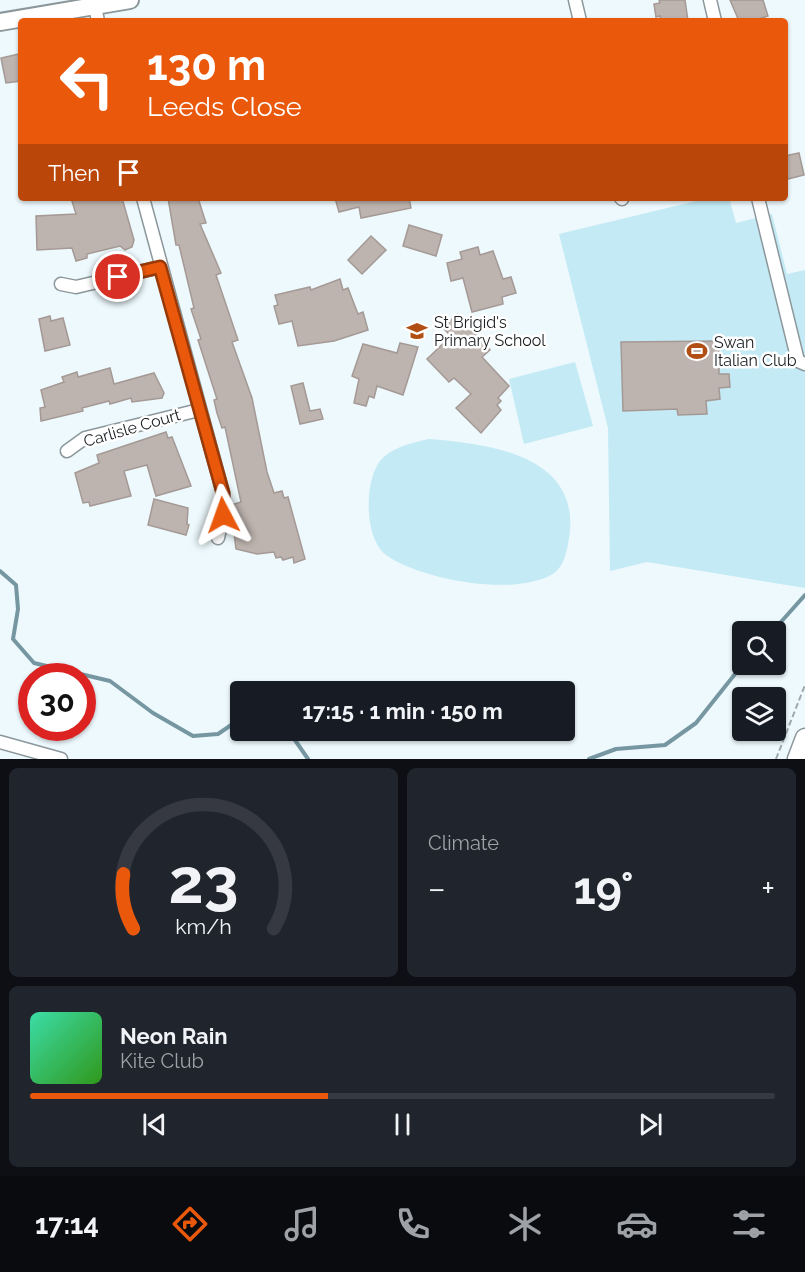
<!DOCTYPE html>
<html lang="en">
<head>
<meta charset="utf-8">
<style>
	:root { --surface:#171b24; --page:#20242c; --text:#f1f3f6; --muted:#9ea1a6; --line:#363941; --accent:#ea580c }
	body { margin:0; font-family:Raleway,sans-serif; background:var(--page); color:var(--text); height:100vh; display:flex; flex-direction:column; font-size:22px; white-space:nowrap }
	* { box-sizing:border-box; margin:0 }
	p { font-size:20px; color:var(--muted) }
	.icon { flex:none; width:33px; height:33px; fill:none; stroke:currentColor; stroke-width:2; stroke-linecap:round; stroke-linejoin:round }
	.map { position:relative; height:759px; overflow:hidden }
	.sheet { display:flex; flex-direction:column; gap:9px; padding:9px; background:#0d0f14; flex:1 }
	.sheet>* { flex:none }
	.hud { position:absolute; left:18px; top:18px; width:770px; height:183px; border-radius:6px; box-shadow:0 2px 4px #0004; background:#ea580c; color:#fff; overflow:hidden }
	.controls { position:absolute; left:732px; top:621px; display:grid; gap:12px }
	.controls a { display:grid; place-items:center; width:54px; height:54px; border-radius:6px; background:var(--surface); box-shadow:0 2px 4px #0004; font-size:30px }
	.speed { position:absolute; left:18px; top:663px; display:flex; gap:12px; font-size:30px; font-weight:700; text-align:center }
	.speed>* { display:grid; place-content:center; width:78px; height:78px; border-radius:50%; background:var(--surface); box-shadow:0 2px 4px #0004; line-height:1 }
	.speed .limit { border:9px solid #d22; background:#fff; color:#111 }
	.pin { position:absolute; display:grid; place-items:center; width:51px; height:51px; color:#fff; margin:-26px; border:3px solid #fff; border-radius:50%; box-shadow:0 2px 6px #0007 }
	.me { position:absolute; width:66px; margin:-33px; rotate:356deg; stroke-linejoin:round; filter:drop-shadow(0 0 4px #0008) }
	.turn { display:flex; align-items:center; gap:21px; height:126px; padding:0 30px; font-size:27px }
	.turn .icon { width:78px; height:78px; stroke-width:2.5 }
	.turn b { display:block; font-size:42px; line-height:51px }
	.then { display:flex; align-items:center; height:57px; padding:0 30px; background:#0003; gap:12px; font-size:22px }
	.big { font-size:45px; font-weight:700; line-height:1.1 }
	.sheet .tile { flex:1; display:flex; flex-direction:column; justify-content:center; gap:9px; min-width:0; padding:0 21px; border-radius:9px; background:var(--page) }
	.sheet .dial { align-items:center; gap:0 }
	.dial svg { height:156px; overflow:visible; fill:none; stroke:var(--line); stroke-width:7; stroke-linecap:round; text-anchor:middle }
	.dial text { fill:var(--text); stroke:none }
	.song { display:flex; align-items:center; gap:18px }
	.cover { width:72px; height:72px; border-radius:9px; background:linear-gradient(135deg,hsl(160 70% 55%),hsl(110 70% 35%)) }
	.played { height:6px; border-radius:3px; background:linear-gradient(90deg,var(--accent) 40%,var(--line) 40%) }
	.keys { display:flex; justify-content:space-around; direction:ltr }
	.heat { display:flex; justify-content:space-between; align-items:center; font-size:33px; direction:ltr }
	.sheet .tiles { flex:1; display:grid; gap:9px; grid-template-columns:1fr 1fr }
	.tile:last-child { grid-column:span 2 }
	.trip { position:absolute; left:230px; top:681px; width:345px; height:60px; border-radius:6px; background:var(--surface); box-shadow:0 2px 4px #0004; font-weight:700; line-height:60px; text-align:center }
	.tab-bar { display:flex; height:96px; justify-content:space-around; align-items:center; background:#090b0e; color:var(--muted) }
	.tab-bar .icon { width:42px; height:42px }
	.tab-bar .active { color:var(--accent) }
	.tab-bar b { font-size:27px; color:var(--text) }
	.map>svg:first-child { display:block }
	.green { fill:#c3eaf5 }
	.lines { fill:none; stroke-linecap:round; stroke-linejoin:round }
	.stream { stroke:#7697a1; stroke-width:4 }
	.building { fill:#beb4af; stroke:#a49995; stroke-width:1.5 }
	.minor-casing { stroke:#8c979b; stroke-width:15 }
	.secondary-casing { stroke:#8c979b; stroke-width:20 }
	.primary-casing { stroke:#8c979b; stroke-width:21 }
	.path { stroke:#9fa8ac; stroke-width:2; stroke-dasharray:6 3; stroke-linecap:butt }
	.minor { stroke:#fff; stroke-width:12 }
	.secondary { stroke:#fff; stroke-width:16 }
	.primary { stroke:#fff; stroke-width:18 }
	.route-casing { stroke:#983908; stroke-width:15 }
	.route { stroke:#ea580c; stroke-width:10 }
	.labels { text-anchor:middle; dominant-baseline:central; stroke-width:5; stroke-linejoin:round; paint-order:stroke }
	.poi-label { font-size:16px; fill:#1a1e20; stroke:#fff; text-anchor:start }
	.street-label { font-size:16px; fill:#1a1e20; stroke:#fff }
</style>
</head>
<body>
<div class="map">
<svg width="805" height="759" viewBox="0 0 805 759">
	<rect width="100%" height="100%" fill="#edf9fd"/>
	<g class="green">
		<path d="M709,198H729L736,223L772,214L787,274L805,270V588L647,562L610,571L608,428L559,234Z"/>
		<path d="M575,362L593,426L524,444L509,379Z"/>
		<path d="M429,439C494,444 586,457 568,544C563,570 556,576 531,582C492,591 419,578 386,555C364,538 364,482 380,461C392,447 412,443 429,439Z"/>
	</g>
	<g class="lines">
		<g class="stream">
			<path d="M0,571L16,585L18,609L13,639L34,663L110,681L153,713L193,736L218,734L240,719"/>
			<path d="M772,632L805,595"/>
			<path d="M288,730L308,759"/>
			<path d="M589,759L616,749L665,745L696,723L743,664"/>
		</g>
	</g>
	<g class="building">
		<path d="M659,0H685L688,21H661L660,16L656,17L654,4L660,3Z"/>
		<path d="M730,0H763L768,16L752,21H739Z"/>
		<path d="M19,54L21,81L6,83L1,58Z"/>
		<path d="M799,153L804,175L784,180V156Z"/>
		<path d="M71,198H122L134,240L132,247L125,250L120,246L87,254V258L76,261L72,248L37,250L36,216L76,214Z"/>
		<path d="M168,198H198L206,223L200,224L221,273L216,275L238,340L232,342L252,398L267,472L274,493L282,491L284,498L288,497L305,559L294,563L293,557L283,560L281,557L276,558L274,552L257,554L236,549L234,533H237L231,505L241,502L225,427L222,428L217,413L214,400L217,399L198,340L201,339L191,309L194,308L179,245H176Z"/>
		<path d="M335,198H409L411,208L361,218L359,207L339,212Z"/>
		<path d="M409,225L442,235L436,256L403,246Z"/>
		<path d="M371,236L386,250L362,274L348,260Z"/>
		<path d="M478,247L480,255L493,251L503,279L511,277L516,293L502,297L503,304L472,312L463,278L451,281L447,263L462,259L460,252Z"/>
		<path d="M340,279L343,290L348,288L358,314L363,312L368,330L334,341L298,346L292,321L279,324L274,306L278,305L275,295L310,287L311,290Z"/>
		<path d="M457,314L490,350L482,357L509,386L498,398L501,401L497,405L501,410L481,433L456,408L471,394L454,378L449,382L427,359L451,336L443,328Z"/>
		<path d="M50,316L51,321L63,318L70,345L45,351L39,319Z"/>
		<path d="M719,341V374H729L730,387L719,388L720,399L706,401L707,414L678,415L677,409L623,411L621,342Z"/>
		<path d="M400,343L418,347L403,395L377,386L374,398L369,396L366,406L354,403L359,379L352,376L363,344L397,353Z"/>
		<path d="M110,368L114,384L154,373L164,393L162,398L132,402L131,398L110,404L109,401L82,408L83,411L41,421L40,408L45,407L41,390L64,382L62,377L77,372L78,377Z"/>
		<path d="M303,383L310,411L320,409L323,419L300,424L291,386Z"/>
		<path d="M166,432L168,438L172,437L191,486L156,496L147,465L124,471L131,496L90,506L89,502L83,503L75,473L99,463L97,455Z"/>
		<path d="M154,499L188,508L187,524L189,525L186,535L148,525Z"/>
	</g>
	<g class="lines">
		<g class="minor-casing">
			<g id="minor">
				<path d="M575,0L580,21"/>
				<path d="M710,0L715,21"/>
				<path d="M95,7L98,21"/>
				<path d="M143,198L223,493V515L218,538"/>
				<path d="M621,198L622,199"/>
				<path d="M758,198L798,361L805,364"/>
				<path d="M61,284L76,287L160,267"/>
				<path d="M67,451L85,438L199,410"/>
				<path d="M0,742L61,759"/>
			</g>
		</g>
		<g class="secondary-casing">
			<path id="secondary" d="M0,22L130,0"/>
		</g>
		<g class="primary-casing">
			<path id="primary" d="M797,759L805,738"/>
		</g>
		<path class="path" d="M776,759L805,685"/>
		<use href="#minor" class="minor"/>
		<use href="#secondary" class="secondary"/>
		<use href="#primary" class="primary"/>
	</g>
	<g class="lines">
		<g class="route-casing">
			<path id="route" d="M118,277L160,267L223,493V515"/>
		</g>
		<use href="#route" class="route"/>
	</g>
	<defs>
		<g id="school-bare" transform="scale(1.62)"><path d="M0-5L7-2L0 1L-7-2ZM-4 1L0 2.5L4 1V4Q0 6-4 4Z" fill="#b14e14" stroke="#fff" stroke-width="2.5" paint-order="stroke"/></g>
		<g id="stadium-bare" transform="scale(1.62)"><path d="M0-5a6.5 5 0 1 0 0 10a6.5 5 0 1 0 0-10ZM-3.5-1.8h7v3.6h-7Z" fill="#b14e14" stroke="#fff" stroke-width="2.5" paint-order="stroke"/></g>
	</defs>
	<g fill-rule="evenodd">
		<use href="#school-bare" x="417" y="331"/>
		<use href="#stadium-bare" x="697" y="351"/>
	</g>
	<g class="labels">
		<g class="poi-label">
			<text x="434" y="322">St Brigid's<tspan x="434" dy="18">Primary School</tspan></text>
			<text x="714" y="342">Swan<tspan x="714" dy="18">Italian Club</tspan></text>
		</g>
		<g class="street-label">
			<text transform="translate(132 428) rotate(-16)">Carlisle Court</text>
		</g>
	</g>
</svg>
<div class="controls">
<a><svg class="icon" aria-label="search" viewBox="0 0 24 24"><circle cx="10" cy="10" r="6"/><path d="M15 15l6 6"/></svg></a>
<a><svg class="icon" aria-label="layers" viewBox="0 0 24 24"><path d="M12 4l9 5-9 5-9-5zM3 14l9 5 9-5"/></svg></a>
</div>
<div class="speed"><div class="limit">30</div></div>
<div class="pin" style="left:118px;top:277px;background:#d93025"><svg class="icon" aria-label="arrive" viewBox="0 0 24 24"><path d="M6 21V4h12l-3 4 3 4H6"/></svg></div>
<svg class="me" style="left:223px;top:515px" viewBox="-20 -20 40 40"><path d="M0-17L14 15 0 8-14 15z" fill="#ea580c" stroke="#fff" stroke-width="4"/></svg>
<div class="trip">17:15 · 1 min · 150 m</div>
<div class="hud">
<div class="turn"><svg class="icon" aria-label="left" viewBox="0 0 24 24"><path d="M17 20v-9H6M10 6l-5 5 5 5"/></svg><div><b>130 m</b>Leeds Close</div></div>
<div class="then">Then<svg class="icon" aria-label="arrive" viewBox="0 0 24 24"><path d="M6 21V4h12l-3 4 3 4H6"/></svg></div>
</div>
</div>
<section class="sheet">
<div class="tiles">
<div class="tile dial"><svg viewBox="0 0 100 80">
<path d="M14 69A42 42 0 1 1 86 69"/>
<path d="M14 69A42 42 0 0 1 9 41" stroke="#ea580c"/>
<text x="50" y="56" font-size="32" font-weight="700">23</text>
<text x="50" y="72" font-size="11">km/h</text>
</svg></div>
<div class="tile"><p>Climate</p>
<div class="heat"><a>−</a><b class="big">19°</b><a>+</a></div>
</div>
<div class="tile">
<div class="song"><i class="cover"></i><div><b>Neon Rain</b><p>Kite Club</p></div></div>
<div class="played"></div>
<div class="keys"><svg class="icon" aria-label="previous" viewBox="0 0 24 24"><path d="M18 5L8 12l10 7zM5 5v14"/></svg><svg class="icon" aria-label="pause" viewBox="0 0 24 24"><path d="M8 5v14M16 5v14"/></svg><svg class="icon" aria-label="next" viewBox="0 0 24 24"><path d="M6 5l10 7-10 7zM19 5v14"/></svg></div>
</div>
</div>
</section>
<nav class="tab-bar">
<b>17:14</b>
<svg class="icon active" aria-label="directions" viewBox="0 0 24 24"><path d="M12 3l9 9-9 9-9-9zM9 14v-3h6M13 9l2 2-2 2"/></svg>
<svg class="icon" aria-label="music" viewBox="0 0 24 24"><path d="M9 18V5l10-2v13"/><circle cx="6" cy="18" r="3"/><circle cx="16" cy="16" r="3"/></svg>
<svg class="icon" aria-label="phone" viewBox="0 0 24 24"><path d="M5 4h4l2 5-3 2q2 4 5 5l2-3 5 2v4C11 20 4 13 5 4z"/></svg>
<svg class="icon" aria-label="climate" viewBox="0 0 24 24"><path d="M12 3v18M4 7l16 10M4 17L20 7"/></svg>
<svg class="icon" aria-label="car" viewBox="0 0 24 24"><path d="M5 17H2v-5l4-1 3-4h7l3 4 3 1v5h-3M9 17h6M6 11h13"/><circle cx="7" cy="17" r="2"/><circle cx="17" cy="17" r="2"/></svg>
<svg class="icon" aria-label="filters" viewBox="0 0 24 24"><path d="M4 7h16M4 17h16"/><circle cx="9" cy="7" r="2"/><circle cx="15" cy="17" r="2"/></svg>
</nav>
</body>
</html>
